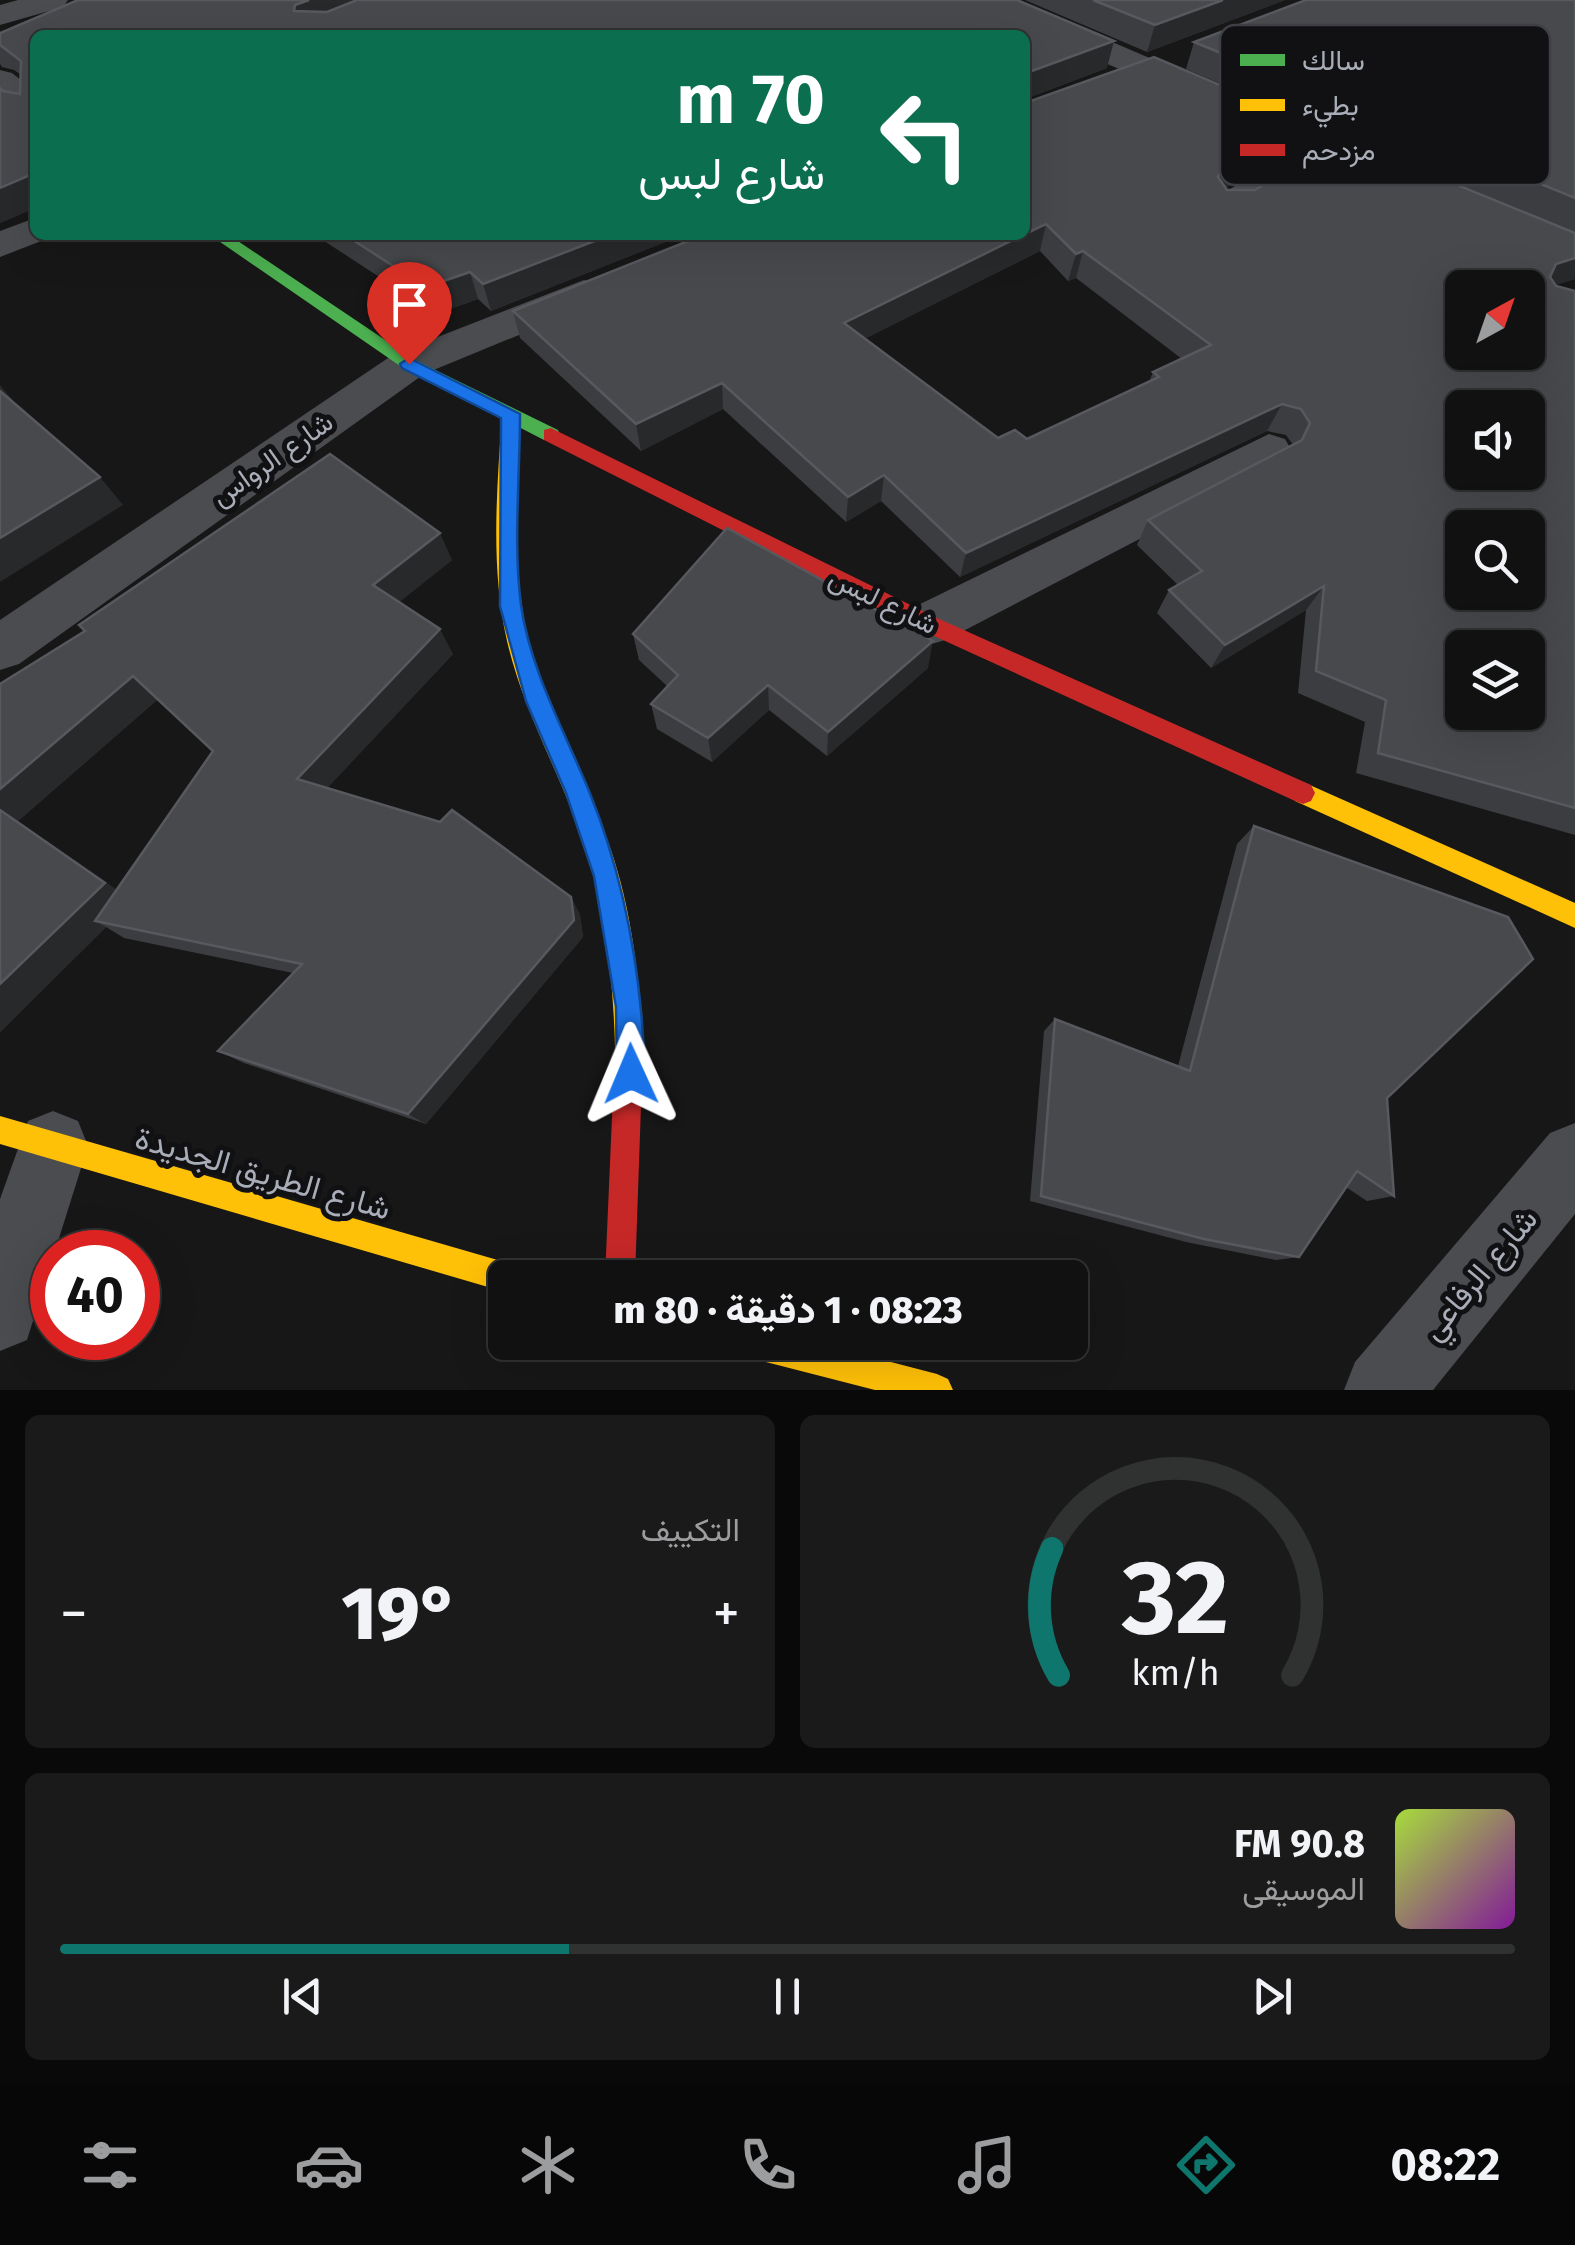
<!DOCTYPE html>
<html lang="ar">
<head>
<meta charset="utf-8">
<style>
	:root { --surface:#111; --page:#1a1a1a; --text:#f1f3f6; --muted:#9c9d9f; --line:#303131; --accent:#0f766e }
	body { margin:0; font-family:"Fira Sans",Vazirmatn,sans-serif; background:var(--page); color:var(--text); direction:rtl; height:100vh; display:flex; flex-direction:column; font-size:38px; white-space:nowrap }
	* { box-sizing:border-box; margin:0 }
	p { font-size:32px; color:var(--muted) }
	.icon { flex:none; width:55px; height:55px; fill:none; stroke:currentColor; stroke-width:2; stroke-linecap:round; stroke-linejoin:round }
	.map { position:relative; height:1390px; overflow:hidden; direction:ltr }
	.details { display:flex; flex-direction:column; gap:25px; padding:25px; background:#090909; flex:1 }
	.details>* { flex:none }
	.hud { position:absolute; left:30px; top:30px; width:1000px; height:210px; border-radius:15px; box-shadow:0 10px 40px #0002,0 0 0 2px var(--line); direction:rtl; background:#0b6e4f; color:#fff; overflow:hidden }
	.needle { width:65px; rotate:40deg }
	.tools { position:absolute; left:1445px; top:270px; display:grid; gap:20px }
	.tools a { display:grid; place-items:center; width:100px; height:100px; border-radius:15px; background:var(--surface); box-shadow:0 10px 40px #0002,0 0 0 2px var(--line); font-size:50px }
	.speed { position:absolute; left:30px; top:1230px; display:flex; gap:20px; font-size:50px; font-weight:700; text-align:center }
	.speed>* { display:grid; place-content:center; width:130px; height:130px; border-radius:50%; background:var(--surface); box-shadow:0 10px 40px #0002,0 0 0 2px var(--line); line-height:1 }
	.speed .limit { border:15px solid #d22; background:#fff; color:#111 }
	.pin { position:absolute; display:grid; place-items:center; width:85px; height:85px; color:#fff; margin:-102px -42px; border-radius:50% 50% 50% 0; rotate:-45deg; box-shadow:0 0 10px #0007 }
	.pin .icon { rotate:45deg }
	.me { position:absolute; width:110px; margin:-55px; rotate:359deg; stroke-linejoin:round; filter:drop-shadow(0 0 8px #0008) }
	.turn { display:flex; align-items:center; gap:35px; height:210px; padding:0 40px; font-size:45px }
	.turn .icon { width:130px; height:130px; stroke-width:2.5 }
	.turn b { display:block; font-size:70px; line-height:85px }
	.big { font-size:75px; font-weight:800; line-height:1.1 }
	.details .tile { flex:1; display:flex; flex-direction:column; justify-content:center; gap:15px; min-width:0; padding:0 35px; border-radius:15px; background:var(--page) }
	.details .dial { align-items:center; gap:0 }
	.dial svg { height:260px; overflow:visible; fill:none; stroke:var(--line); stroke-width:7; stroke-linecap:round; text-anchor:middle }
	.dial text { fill:var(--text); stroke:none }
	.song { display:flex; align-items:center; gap:30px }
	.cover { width:120px; height:120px; border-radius:15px; background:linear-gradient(135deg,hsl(80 70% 55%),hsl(290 70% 35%)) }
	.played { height:10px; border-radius:5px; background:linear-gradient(90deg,var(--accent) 35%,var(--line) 35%) }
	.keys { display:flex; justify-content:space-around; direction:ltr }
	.heat { display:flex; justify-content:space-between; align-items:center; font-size:55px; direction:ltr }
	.details .tiles { flex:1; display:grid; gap:25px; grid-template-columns:1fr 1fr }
	.tile:last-child { grid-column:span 2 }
	.trip { position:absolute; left:488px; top:1260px; width:600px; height:100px; border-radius:15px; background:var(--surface); box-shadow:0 10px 40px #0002,0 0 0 2px var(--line); font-weight:800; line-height:100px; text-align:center; direction:rtl }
	.tabs { display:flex; height:160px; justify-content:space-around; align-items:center; background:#070707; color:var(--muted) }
	.tabs .icon { width:70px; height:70px }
	.tabs .on { color:var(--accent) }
	.tabs b { font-size:45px; color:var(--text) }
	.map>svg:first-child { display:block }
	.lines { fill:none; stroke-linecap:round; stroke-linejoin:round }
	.street { fill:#4b4c50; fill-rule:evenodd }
	.fast { fill:#4caf50; fill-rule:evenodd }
	.slow { fill:#ffc107; fill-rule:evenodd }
	.jam { fill:#c62828; fill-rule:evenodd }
	.wall { fill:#3c3d40; fill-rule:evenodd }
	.shaded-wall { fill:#28292a }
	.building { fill:#48494d; stroke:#57595e; stroke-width:2.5; fill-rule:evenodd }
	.route { fill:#1a73e8; stroke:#114b97; stroke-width:2.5 }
	.labels { text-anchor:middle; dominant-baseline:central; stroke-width:10; stroke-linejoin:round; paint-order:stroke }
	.street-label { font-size:28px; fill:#a8adb8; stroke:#111113 }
	.near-street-label { font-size:32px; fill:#a8adb8; stroke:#111113 }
	.key { fill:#111113; stroke:#3e4045; stroke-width:2.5 }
	.key-label { font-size:28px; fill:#a8adb8 }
</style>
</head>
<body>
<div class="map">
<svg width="1575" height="1390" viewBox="0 0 1575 1390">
	<rect width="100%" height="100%" fill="#171717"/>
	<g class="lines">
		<g class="street">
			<path d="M18,0H68L63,7L0,25V5Z"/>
			<path d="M972,0H1014L1406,168L1412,176L1406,184H1380L1326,160L1244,214H1216L1211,206L1216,198L1297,147L977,7Z"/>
			<path d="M0,70L12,73L35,91V118L23,115L0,97Z"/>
			<path d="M35,218V235H51L49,238L0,257V231Z"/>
			<path d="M584,280L599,284L605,293L599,302L424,374L19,664L0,670V620L394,354Z"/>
			<path d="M1269,434L1285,439L1292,451L1285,463L948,639L929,645L910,639L903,624L910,609Z"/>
			<path d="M53,1111L78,1121L88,1146L27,1340L0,1351V1199L28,1121Z"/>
			<path d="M1575,1123V1214L1433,1390H1344L1355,1362L1550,1133Z"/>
		</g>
		<path class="fast" d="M210,235H229L415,360L558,430L560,435L558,440H544L403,368Z"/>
		<g class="slow">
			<path d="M511,408L520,414C517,489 510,567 529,641C546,710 583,772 607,839C632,906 639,977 643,1048L639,1058L629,1062L619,1058L615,1048C613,977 606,906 583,839C559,772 523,710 507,641C490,566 497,489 502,414Z"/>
			<path d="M1303,782L1575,903V928L1295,801L1291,793L1295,785Z"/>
			<path d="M0,1116L508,1263L519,1267L523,1278H505V1292L0,1144Z"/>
			<path d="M734,1342H814L937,1374L948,1379L953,1390H875L750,1358L739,1353Z"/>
		</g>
		<g class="jam">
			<path d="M551,428L937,618L1311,785L1315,793L1311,801L1303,804L1295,801L921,630L544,440V430Z"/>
			<path d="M629,1034L639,1038L643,1048L635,1278H605L615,1048L619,1038Z"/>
		</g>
	</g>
	<g class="wall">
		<path d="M1025,0H1285L1147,52Z"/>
		<path d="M1575,0V279L1555,285L1575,291V835L1356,773L1365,722L1298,693L1306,610L1211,668L1157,613L1169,590L1178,585L1137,545L1148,520L1293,445L1286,435L1267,431L960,577L881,501L846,522L723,409L641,451L520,338L513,311L1025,235L35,35V208L0,223V88L3,91L20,94L21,75L14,70L2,67L0,64V33L1107,68L1028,98V102L1302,120L1290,148L1225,188L1227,190L1531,215L1186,69L1194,42ZM1040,251L1068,281L1076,278L1182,359L1153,372L1149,382L1027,439L998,438L865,338Z"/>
		<path d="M315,235H683L491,311L478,299L436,314Z"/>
		<path d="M452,560L399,602L453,654L327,788L571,897L580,915L583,937L426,1124L244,1063L218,1051L293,973L124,938L106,927L0,1032V684ZM157,700L213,752L116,890L18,821Z"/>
		<path d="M633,634L928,668L827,756L769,710L712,762L657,729L651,704L667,686L639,660Z"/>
		<path d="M1254,826L1387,1098L1394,1196L1367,1201L1346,1187L1299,1257L1276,1260L1186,1242L1030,1201L1044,1031L1055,1019L1178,1066L1237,844Z"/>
	</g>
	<g class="shaded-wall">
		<path d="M309,0H392L305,31L294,11L295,5Z"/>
		<path d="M1223,0H1285L1147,52L1155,25Z"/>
		<path d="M1114,41L1107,68L1025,99L1029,72Z"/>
		<path d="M1302,120L1290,148L1214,195L1218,177L1224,167Z"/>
		<path d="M35,173V208L0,223V188Z"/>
		<path d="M1046,224L1040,251L843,350L844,323Z"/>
		<path d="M610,235H683L491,311L483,284Z"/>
		<path d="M1083,251L1076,278L1068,281L1076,254Z"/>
		<path d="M1575,258V279L1536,291L1556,264Z"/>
		<path d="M470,272L478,299L436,314L426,287Z"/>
		<path d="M722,383L723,409L641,451L636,424Z"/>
		<path d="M0,385L17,405L0,395Z"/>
		<path d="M1282,404L1267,431L960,577L966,553Z"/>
		<path d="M884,475L881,501L846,522L848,497Z"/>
		<path d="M100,477L123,505L0,582V538Z"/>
		<path d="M440,533L452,560L388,611L373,585Z"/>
		<path d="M1324,586L1306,610L1211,668L1225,645Z"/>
		<path d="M440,629L453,654L316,800L297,779Z"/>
		<path d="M933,641L928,668L827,756L828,732Z"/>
		<path d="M133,676L157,700L18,821L133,901L95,921L106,927L0,1032V789Z"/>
		<path d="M768,685L769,710L712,762L708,738Z"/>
		<path d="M571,897L580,915L583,937L426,1124L408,1114Z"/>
	</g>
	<g class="building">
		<path d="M78,0H309L295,5L294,11L327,12L357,0H1017L1114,41L1029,72L1028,102L1154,57L1302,120L1224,167L1218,177L1227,190H1255L1340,137L1575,233V258L1556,264L1550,277L1556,286L1575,291V808L1378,753L1386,700L1316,671L1324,586L1225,645L1169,590L1202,571L1148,520L1302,440L1310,423L1301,409L1282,404L966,553L884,475L848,497L722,383L636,424L513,311L703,235H1023L844,323L998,438L1015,430L1027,439L1159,377L1153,372L1211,345L1083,251L1076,254L1046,224L1025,234V35H35V173L0,188V88L3,91L20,94L21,61L0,45V33ZM1462,288H1528V352H1462ZM1462,408H1528V472H1462ZM1462,528H1528V592H1462ZM1462,648H1528V712H1462Z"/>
		<path d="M1093,0H1223L1155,25Z"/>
		<path d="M1306,0H1575V198L1194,42Z"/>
		<path d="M345,235H610L483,284L470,272L426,287Z"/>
		<path d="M0,391L100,477L0,538Z"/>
		<path d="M330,454L440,533L373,585L440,629L297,779L440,822L452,810L571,897L574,920L408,1114L218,1051L302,964L95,921L213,751L133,676L0,789V684L85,631L79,625Z"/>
		<path d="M727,528L933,641L828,732L768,685L708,738L651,704L678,675L633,634Z"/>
		<path d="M0,810L105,883L0,984Z"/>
		<path d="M1254,826L1508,917L1533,959L1387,1098L1394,1196L1357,1171L1299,1257L1204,1239L1041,1196L1055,1019L1190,1071Z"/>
	</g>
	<path class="route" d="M409,358L520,414C520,477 513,544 521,605C530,670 565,732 589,791C626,882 642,977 645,1074L641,1084L631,1088L621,1084L617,1074L616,1007L594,876L566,793L526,701L500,606L501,418L402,368L400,364Z"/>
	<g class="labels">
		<g class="street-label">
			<text transform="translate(272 459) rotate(-35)">شارع الرواس</text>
			<text transform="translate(883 601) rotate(26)">شارع لبس</text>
		</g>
		<g class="near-street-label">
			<text transform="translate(263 1173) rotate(16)">شارع الطريق الجديدة</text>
			<text transform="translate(1479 1274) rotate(-50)">شارع الرفاعي</text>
		</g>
	</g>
	<rect x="1220" y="25" width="330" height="160" rx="15" class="key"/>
	<rect x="1240" y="54" width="45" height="12" fill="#4caf50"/>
	<rect x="1240" y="99" width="45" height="12" fill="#ffc107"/>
	<rect x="1240" y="144" width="45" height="12" fill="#c62828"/>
	<g class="key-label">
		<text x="1302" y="70">سالك</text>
		<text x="1302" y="115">بطيء</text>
		<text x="1302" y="160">مزدحم</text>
	</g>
</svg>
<div class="tools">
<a><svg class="needle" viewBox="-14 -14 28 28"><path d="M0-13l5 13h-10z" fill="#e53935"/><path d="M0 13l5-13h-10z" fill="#9c9d9f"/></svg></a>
<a><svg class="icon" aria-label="sound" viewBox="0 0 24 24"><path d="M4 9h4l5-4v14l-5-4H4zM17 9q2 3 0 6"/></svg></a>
<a><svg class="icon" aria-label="search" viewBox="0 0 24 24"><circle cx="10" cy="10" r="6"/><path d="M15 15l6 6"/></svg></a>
<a><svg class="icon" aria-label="layers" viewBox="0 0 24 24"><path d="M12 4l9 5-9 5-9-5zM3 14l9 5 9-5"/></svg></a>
</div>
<div class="speed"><div class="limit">40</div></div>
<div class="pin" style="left:409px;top:364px;background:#d93025"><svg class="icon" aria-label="arrive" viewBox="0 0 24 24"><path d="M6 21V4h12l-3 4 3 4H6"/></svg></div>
<svg class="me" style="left:631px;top:1074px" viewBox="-20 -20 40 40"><path d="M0-17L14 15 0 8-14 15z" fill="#1a73e8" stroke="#fff" stroke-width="4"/></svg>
<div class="trip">08:23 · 1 دقيقة · 80 m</div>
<div class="hud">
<div class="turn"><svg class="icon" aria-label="left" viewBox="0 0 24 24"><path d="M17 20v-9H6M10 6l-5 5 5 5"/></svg><div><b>70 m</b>شارع لبس</div></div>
</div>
</div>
<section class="details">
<div class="tiles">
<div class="tile dial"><svg viewBox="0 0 100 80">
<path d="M14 69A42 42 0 1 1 86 69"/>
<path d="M14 69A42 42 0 0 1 12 30" stroke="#0f766e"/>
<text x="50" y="56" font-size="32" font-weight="700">32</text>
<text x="50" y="72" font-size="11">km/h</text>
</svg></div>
<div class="tile"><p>التكييف</p>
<div class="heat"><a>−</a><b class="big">19°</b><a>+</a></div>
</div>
<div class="tile">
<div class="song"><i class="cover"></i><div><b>90.8 FM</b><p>الموسيقى</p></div></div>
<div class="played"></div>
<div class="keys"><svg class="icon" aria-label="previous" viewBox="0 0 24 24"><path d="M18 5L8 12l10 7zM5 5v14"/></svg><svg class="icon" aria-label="pause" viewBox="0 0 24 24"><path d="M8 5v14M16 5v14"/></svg><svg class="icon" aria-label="next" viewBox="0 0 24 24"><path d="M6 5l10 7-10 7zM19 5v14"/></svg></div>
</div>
</div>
</section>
<nav class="tabs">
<b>08:22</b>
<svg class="icon on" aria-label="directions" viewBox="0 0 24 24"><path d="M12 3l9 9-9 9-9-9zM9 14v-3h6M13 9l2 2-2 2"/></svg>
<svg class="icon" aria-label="music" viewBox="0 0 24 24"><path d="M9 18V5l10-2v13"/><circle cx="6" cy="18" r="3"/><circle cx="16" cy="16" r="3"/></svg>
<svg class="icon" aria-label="phone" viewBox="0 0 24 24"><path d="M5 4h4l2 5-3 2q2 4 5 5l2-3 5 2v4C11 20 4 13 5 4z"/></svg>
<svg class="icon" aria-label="climate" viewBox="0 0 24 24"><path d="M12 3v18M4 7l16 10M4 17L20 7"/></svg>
<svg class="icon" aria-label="car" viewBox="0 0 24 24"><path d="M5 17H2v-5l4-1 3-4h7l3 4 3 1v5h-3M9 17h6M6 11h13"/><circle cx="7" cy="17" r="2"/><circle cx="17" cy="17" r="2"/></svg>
<svg class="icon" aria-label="filters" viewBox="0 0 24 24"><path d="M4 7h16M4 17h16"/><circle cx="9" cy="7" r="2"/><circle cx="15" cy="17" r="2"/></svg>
</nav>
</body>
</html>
